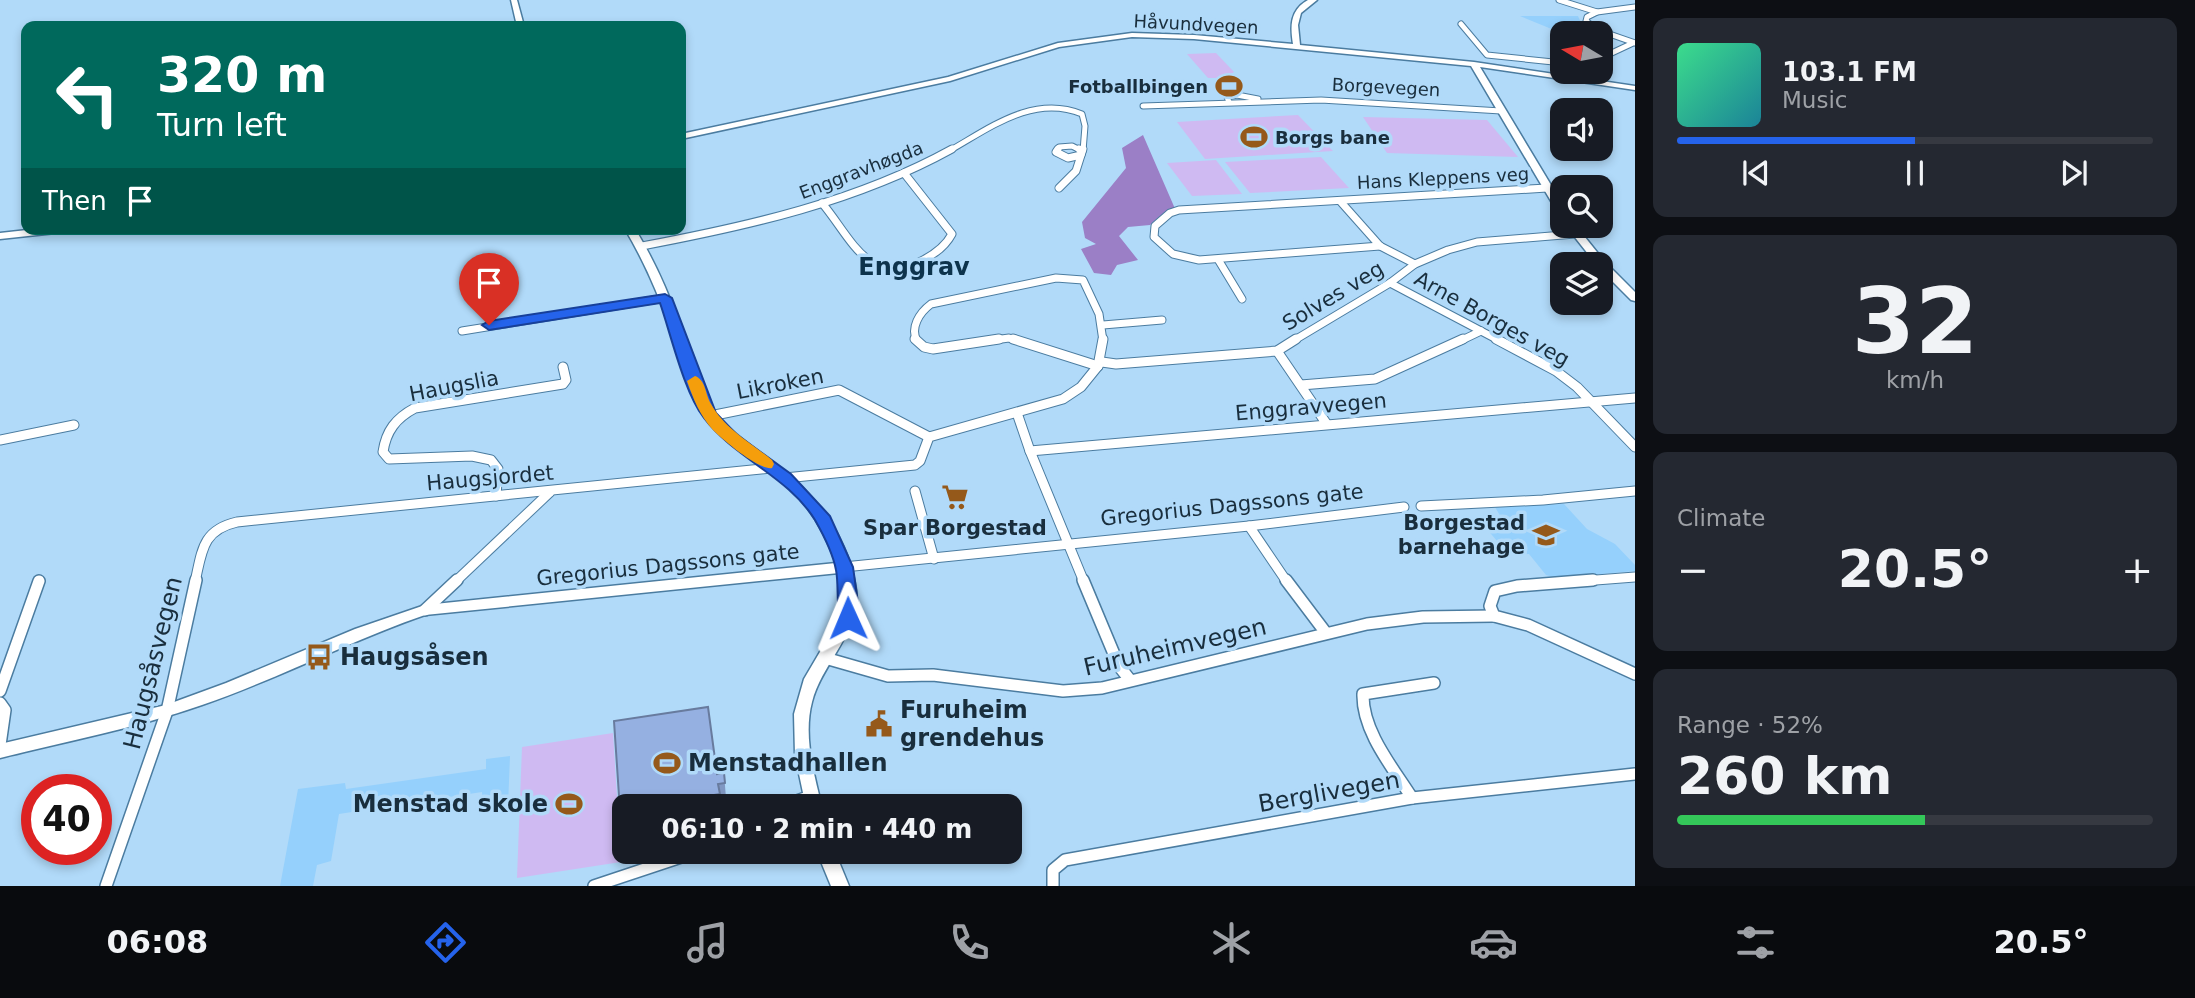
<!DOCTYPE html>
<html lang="en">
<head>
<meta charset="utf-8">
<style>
	:root { --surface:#171b24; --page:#242831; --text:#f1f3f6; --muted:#9ea1a6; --line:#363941; --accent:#2563eb }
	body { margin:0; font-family:"DejaVu Sans",sans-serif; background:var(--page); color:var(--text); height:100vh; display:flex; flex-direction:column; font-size:26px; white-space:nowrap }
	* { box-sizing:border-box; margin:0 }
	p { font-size:23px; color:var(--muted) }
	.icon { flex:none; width:38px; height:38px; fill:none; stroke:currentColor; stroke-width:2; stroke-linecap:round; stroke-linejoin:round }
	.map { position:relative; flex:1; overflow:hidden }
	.panel { display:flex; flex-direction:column; gap:18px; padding:18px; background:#0d0f14; width:560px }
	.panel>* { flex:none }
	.hud { position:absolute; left:21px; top:21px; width:665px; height:214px; border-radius:14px; box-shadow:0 4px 10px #0003; background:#00695c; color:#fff; overflow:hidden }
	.needle { width:46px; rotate:280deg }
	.tools { position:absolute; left:1550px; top:21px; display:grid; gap:14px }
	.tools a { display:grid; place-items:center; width:63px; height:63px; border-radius:14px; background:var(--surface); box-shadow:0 4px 10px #0003; font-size:35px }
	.speed { position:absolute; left:21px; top:774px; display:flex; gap:14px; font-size:35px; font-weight:700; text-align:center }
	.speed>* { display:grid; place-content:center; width:91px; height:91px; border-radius:50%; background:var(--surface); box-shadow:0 4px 10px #0003; line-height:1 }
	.speed .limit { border:10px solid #d22; background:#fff; color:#111 }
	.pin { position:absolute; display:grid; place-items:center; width:60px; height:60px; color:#fff; margin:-72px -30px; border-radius:50% 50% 50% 0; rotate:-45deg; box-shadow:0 0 7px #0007 }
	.pin .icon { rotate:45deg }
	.me { position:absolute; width:77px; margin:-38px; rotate:359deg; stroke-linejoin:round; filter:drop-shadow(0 0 5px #0008) }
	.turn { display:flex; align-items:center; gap:24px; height:147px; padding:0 21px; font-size:32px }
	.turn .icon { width:91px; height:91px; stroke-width:2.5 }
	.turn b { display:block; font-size:49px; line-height:60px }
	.then { display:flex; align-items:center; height:66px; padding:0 21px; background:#0003; gap:14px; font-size:26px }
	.big { font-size:52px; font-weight:700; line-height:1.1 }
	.panel .tile { flex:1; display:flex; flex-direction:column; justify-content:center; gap:10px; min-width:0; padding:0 24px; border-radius:14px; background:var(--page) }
	.panel .dial { align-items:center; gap:0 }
	.dial b { font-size:91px; line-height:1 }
	.song { display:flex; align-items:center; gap:21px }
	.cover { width:84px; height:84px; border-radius:10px; background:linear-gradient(135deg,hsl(150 70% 55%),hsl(190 70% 35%)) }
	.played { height:7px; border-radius:4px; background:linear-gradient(90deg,var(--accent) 50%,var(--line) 50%) }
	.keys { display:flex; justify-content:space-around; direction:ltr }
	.heat { display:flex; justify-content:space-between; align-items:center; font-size:38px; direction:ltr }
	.charge { height:10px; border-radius:5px; background:linear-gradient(90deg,#34c759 52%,var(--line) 0) }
	.trip { position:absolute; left:612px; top:794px; width:410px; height:70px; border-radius:14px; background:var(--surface); box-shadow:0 4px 10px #0003; font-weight:700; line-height:70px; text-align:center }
	.tabs { display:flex; height:112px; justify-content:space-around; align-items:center; background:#090b0e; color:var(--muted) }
	.tabs .icon { width:49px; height:49px }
	.tabs .selected { color:var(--accent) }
	.tabs b { font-size:32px; color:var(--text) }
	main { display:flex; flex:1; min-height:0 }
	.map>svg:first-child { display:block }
	.built { fill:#95d0fc }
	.green { fill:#cfbaf2 }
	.forest { fill:#9b7fc6 }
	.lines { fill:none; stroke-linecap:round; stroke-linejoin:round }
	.street-far3-casing { stroke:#4b7ca0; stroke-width:7 }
	.street-far2-casing { stroke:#4b7ca0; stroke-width:9 }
	.street-far1-casing { stroke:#4b7ca0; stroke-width:11 }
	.street-casing { stroke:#4b7ca0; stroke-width:14 }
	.secondary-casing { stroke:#4b7ca0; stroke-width:3 }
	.street-far3 { stroke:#fff; stroke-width:5 }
	.street-far2 { stroke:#fff; stroke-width:7 }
	.street-far1 { stroke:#fff; stroke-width:9 }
	.street { stroke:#fff; stroke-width:11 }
	.secondary { fill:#fff; fill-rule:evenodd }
	.wall { fill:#8097c2 }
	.building { fill:#95b0e1; stroke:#687b9e; stroke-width:2 }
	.route { fill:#2563eb; stroke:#184099; stroke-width:2 }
	.slow { fill:#f59e0b }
	.labels { text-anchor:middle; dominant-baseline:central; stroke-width:7; stroke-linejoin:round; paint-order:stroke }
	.far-street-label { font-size:18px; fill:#192e3d; stroke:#b1daf9 }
	.far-poi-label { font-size:18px; font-weight:bold; fill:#192e3d; stroke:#b1daf9; text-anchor:end }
	.street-label { font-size:21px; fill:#192e3d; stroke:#b1daf9 }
	.poi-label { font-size:21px; font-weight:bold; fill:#192e3d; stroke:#b1daf9; text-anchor:end }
	.quarter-label { font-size:24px; font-weight:bold; fill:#0d334c; stroke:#b1daf9 }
	.near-street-label { font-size:24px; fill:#192e3d; stroke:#b1daf9 }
	.near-poi-label { font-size:24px; font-weight:bold; fill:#192e3d; stroke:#b1daf9; text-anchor:start }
</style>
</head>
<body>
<main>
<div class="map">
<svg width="1635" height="886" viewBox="0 0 1635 886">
	<rect width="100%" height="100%" fill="#b1daf9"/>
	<g class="built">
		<path d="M1520,16H1578L1582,25L1596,33H1563V38L1554,30Z"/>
		<path d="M1564,504L1587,529L1615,544L1635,565V571L1556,578L1546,575L1529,554L1500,556L1489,543L1497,541L1481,522L1502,519L1495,507Z"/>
		<path d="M510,756L508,806L483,809L482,792L339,814L331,861L317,865L313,886H280L298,789L345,783L346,789L486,769V759Z"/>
	</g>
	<g class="green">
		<path d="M1216,53L1234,72L1225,78H1208L1187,54Z"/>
		<path d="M1298,115L1333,151L1205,159L1177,122Z"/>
		<path d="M1363,117L1487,120L1518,157L1387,153Z"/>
		<path d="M1321,157L1349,188L1250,193L1225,162Z"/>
		<path d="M1216,160L1242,194L1192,196L1167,163Z"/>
		<path d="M613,733L621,862L517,878L522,747Z"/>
	</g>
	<path class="forest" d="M1143,135L1176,211L1160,216L1150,225L1128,227L1119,236L1138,260L1117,265L1111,275L1094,273L1081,249L1096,244L1085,238L1082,222L1126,168L1122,148Z"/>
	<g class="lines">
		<g class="street-far3-casing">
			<g id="street-far3">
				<path d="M1559,0L1597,12"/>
				<path d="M1635,7L1597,12L1587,17L1586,21L1598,30L1635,43"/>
				<path d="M1461,24L1487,55L1563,63"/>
				<path d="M1601,58L1633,43"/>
				<path d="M1229,102L1227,97L1237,95L1258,99"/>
				<path d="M1143,106L1321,100L1501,111"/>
				<path d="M949,151C990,128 1033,94 1082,114L1085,126L1083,151"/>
				<path d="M1057,151L1059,147L1072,146L1082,151"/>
			</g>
		</g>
		<g class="street-far2-casing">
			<g id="street-far2">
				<path d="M1058,149L1056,152L1068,158L1081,155L1082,151L1079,149"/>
				<path d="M1059,188L1076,171L1083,149"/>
				<path d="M1340,201L1380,246L1415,264"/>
				<path d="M822,203C850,236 868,287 919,262C932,256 945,247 952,234L904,173"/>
				<path d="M642,246C748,226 856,202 952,149"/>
				<path d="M1380,246L1199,260L1173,254L1154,237L1155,226L1170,213L1179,210L1547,188"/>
				<path d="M1219,261L1242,299"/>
				<path d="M1390,283L1500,341"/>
				<path d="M1103,325L1162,320"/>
				<path d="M462,331L665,298"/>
				<path d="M917,341C910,328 919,313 931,304L1056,278L1083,280L1099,314L1103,341"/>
				<path d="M987,341L1009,338L1019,341"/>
				<path d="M1293,341L1390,283L1415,264L1448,250L1477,242L1575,234"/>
				<path d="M1460,341L1481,331"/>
			</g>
		</g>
		<g class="street-far1-casing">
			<g id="street-far1">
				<path d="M915,339L924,347L933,349L999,339"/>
				<path d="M1013,339L1098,366"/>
				<path d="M1496,339L1556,371L1577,387L1635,447"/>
				<path d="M1277,351L1326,423"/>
				<path d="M1102,362L1116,364L1277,351L1296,339"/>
				<path d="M1098,366L1103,339"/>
				<path d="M1301,385L1375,379L1463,339"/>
				<path d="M1017,413L1030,451L1635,398"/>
				<path d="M710,416L839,390L929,437"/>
				<path d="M0,440L74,425"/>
				<path d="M1030,451L1084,582"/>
				<path d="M785,478L915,465L920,461L929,437L1063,399L1081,387L1098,366"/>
				<path d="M915,491L934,559"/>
				<path d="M496,496L498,469L491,460L472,456L389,459L383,452C386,431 396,418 415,408L563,384L566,380L563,367"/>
				<path d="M1421,506L1543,500L1635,491"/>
				<path d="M1249,526L1287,582"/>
				<path d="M844,567L1249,526L1404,507"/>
				<path d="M195,582C202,551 202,530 237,522L771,468"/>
				<path d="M455,582L550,492"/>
				<path d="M1570,582L1635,577"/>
			</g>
		</g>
		<g class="street-casing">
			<g id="street">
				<path d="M1083,580L1119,666L1130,680"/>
				<path d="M1286,580L1326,633"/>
				<path d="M1593,580L1517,586L1495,591L1490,606L1494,616L1528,625L1635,674"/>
				<path d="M425,610L457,580"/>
				<path d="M825,658L888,676L933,675L1063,691L1102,688L1367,624L1423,617L1494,616"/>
				<path d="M0,691L39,581"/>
				<path d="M0,703L5,710L0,745"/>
				<path d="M1412,798C1393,768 1362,731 1363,694L1434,683"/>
				<path d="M779,807L811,796"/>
				<path d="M106,886L167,711L196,580"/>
				<path d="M594,886L696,852"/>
				<path d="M1053,886V870L1065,860L1412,798L1635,774"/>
			</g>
		</g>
		<g class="secondary-casing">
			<g id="secondary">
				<path d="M511,0H517L524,26H517Z"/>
				<path d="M1308,0H1317L1301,13L1298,25L1300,45L1474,62L1635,86V90L1480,67L1563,205V216L1558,213L1471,66L1194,39L1132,37L1059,47L950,81L681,139V134L948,77L1058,43L1132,33L1194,35L1293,44C1290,26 1290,10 1308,0Z"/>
				<path d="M1566,226H1576L1605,262L1635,292V301L1631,300L1601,270V264H1596Z"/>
				<path d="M36,229H70L65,232L0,239V233Z"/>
				<path d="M625,229H635C659,268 672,302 687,345C695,367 701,395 715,413C733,435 758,450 780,468C819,498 849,540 856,590C861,631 821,665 812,702C803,736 814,774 822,807H806L795,755L794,714L804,679L834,628L840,613L842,595L839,573L425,615C349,641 278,679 202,705C136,728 68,741 0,758V744L166,705L226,683L355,629L425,605L836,563C827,538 816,516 798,497C765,462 724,445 697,404C676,344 658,284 625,229Z"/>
				<path d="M817,852H835L849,886H831Z"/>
			</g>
		</g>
		<use href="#street-far3" class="street-far3"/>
		<use href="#street-far2" class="street-far2"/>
		<use href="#street-far1" class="street-far1"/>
		<use href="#street" class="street"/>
		<use href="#secondary" class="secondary"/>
	</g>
	<path class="wall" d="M708,707L717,774L724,773L726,798L720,800L721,807H625V826H623L620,811L614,721Z"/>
	<path class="building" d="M708,707L717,774L724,773L725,783L718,784L720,794L643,807H625V810L620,811L614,721Z"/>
	<path class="route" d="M665,294L672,298L716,413L736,434L791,474L830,516L853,567L858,603L854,623L848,625L841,623C836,614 839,583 836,570C833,554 823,534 815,520C789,477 734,458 704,418C684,392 671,335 660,303L489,330L482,325L489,321Z"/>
	<path class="slow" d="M695,376C706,380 705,394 711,404C724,428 751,443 772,460L774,464L772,468C760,471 723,440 713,430C700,416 693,398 687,381Z"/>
	<defs>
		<g id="stadium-bare" transform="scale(2.1)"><path d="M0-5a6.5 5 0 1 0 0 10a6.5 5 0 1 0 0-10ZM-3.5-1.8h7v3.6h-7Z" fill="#95591a" stroke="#b1daf9" stroke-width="2.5" paint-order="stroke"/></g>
		<g id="supermarket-bare" transform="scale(2.1)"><path d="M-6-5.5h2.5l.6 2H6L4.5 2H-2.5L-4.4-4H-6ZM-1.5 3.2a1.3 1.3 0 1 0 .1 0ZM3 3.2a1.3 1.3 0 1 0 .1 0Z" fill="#95591a" stroke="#b1daf9" stroke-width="2.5" paint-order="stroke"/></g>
		<g id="school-bare" transform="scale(2.1)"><path d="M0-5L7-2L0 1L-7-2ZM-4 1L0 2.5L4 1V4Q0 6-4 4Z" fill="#95591a" stroke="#b1daf9" stroke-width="2.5" paint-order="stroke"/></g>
		<g id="bus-bare" transform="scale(2.1)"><path d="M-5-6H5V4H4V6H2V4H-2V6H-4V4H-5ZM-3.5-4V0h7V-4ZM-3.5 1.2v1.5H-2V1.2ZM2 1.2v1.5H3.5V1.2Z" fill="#95591a" stroke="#b1daf9" stroke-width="2.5" paint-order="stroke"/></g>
		<g id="civic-bare" transform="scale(2.1)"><path d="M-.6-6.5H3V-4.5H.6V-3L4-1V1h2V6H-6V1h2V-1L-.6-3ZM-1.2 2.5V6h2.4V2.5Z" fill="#95591a" stroke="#b1daf9" stroke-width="2.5" paint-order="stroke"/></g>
	</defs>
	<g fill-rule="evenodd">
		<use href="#stadium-bare" x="1229" y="86"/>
		<use href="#stadium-bare" x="1254" y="137"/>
		<use href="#supermarket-bare" x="955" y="497"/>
		<use href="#school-bare" x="1546" y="535"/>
		<use href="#bus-bare" x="319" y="657"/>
		<use href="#civic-bare" x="879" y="724"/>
		<use href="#stadium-bare" x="667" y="763"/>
		<use href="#stadium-bare" x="569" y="804"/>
	</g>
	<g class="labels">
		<g class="far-street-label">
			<text transform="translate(1196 24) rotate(3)">Håvundvegen</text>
			<text transform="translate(1386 87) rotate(3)">Borgevegen</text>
			<text transform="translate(861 170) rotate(-21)">Enggravhøgda</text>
			<text transform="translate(1443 178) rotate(-3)">Hans Kleppens veg</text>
		</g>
		<g class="far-poi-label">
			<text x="1208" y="86">Fotballbingen</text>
			<text x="1275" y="137" text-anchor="start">Borgs bane</text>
		</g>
		<g class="street-label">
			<text transform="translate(1333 296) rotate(-31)">Solves veg</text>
			<text transform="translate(1492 319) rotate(29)">Arne Borges veg</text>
			<text transform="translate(780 384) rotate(-11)">Likroken</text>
			<text transform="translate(454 386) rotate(-11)">Haugslia</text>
			<text transform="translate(1311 407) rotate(-5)">Enggravvegen</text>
			<text transform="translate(490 478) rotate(-5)">Haugsjordet</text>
			<text transform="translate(1232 505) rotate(-6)">Gregorius Dagssons gate</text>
			<text transform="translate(668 565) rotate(-6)">Gregorius Dagssons gate</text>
		</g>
		<g class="poi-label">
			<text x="1525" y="523">Borgestad<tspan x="1525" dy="24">barnehage</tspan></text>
			<text x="955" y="528" text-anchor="middle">Spar Borgestad</text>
		</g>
		<g class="quarter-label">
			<text x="914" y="267">Enggrav</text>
		</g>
		<g class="near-street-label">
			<text transform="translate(1175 647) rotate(-13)">Furuheimvegen</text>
			<text transform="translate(153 663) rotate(-76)">Haugsåsvegen</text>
			<text transform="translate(1329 792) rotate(-10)">Berglivegen</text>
		</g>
		<g class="near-poi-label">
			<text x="340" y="657">Haugsåsen</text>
			<text x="900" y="710">Furuheim<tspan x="900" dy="28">grendehus</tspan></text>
			<text x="688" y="763">Menstadhallen</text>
			<text x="548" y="804" text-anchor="end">Menstad skole</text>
		</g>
	</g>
</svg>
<div class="tools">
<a><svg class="needle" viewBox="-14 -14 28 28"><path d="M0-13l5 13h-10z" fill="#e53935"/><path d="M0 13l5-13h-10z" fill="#9ea1a6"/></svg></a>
<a><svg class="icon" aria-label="sound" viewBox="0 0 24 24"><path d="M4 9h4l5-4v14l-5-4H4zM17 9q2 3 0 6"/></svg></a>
<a><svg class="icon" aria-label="search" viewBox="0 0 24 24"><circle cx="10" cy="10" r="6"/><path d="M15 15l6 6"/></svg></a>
<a><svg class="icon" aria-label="layers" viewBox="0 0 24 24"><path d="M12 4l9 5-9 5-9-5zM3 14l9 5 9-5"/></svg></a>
</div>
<div class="speed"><div class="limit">40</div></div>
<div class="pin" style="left:489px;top:325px;background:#d93025"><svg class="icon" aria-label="arrive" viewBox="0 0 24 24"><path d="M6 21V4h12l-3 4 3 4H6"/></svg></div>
<svg class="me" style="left:848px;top:618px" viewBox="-20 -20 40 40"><path d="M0-17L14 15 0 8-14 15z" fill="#2563eb" stroke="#fff" stroke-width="4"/></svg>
<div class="trip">06:10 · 2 min · 440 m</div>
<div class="hud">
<div class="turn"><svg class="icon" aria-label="left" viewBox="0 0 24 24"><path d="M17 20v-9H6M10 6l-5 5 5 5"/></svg><div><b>320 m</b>Turn left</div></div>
<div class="then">Then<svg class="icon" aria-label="arrive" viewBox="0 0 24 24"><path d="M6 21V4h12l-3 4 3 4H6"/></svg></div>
</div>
</div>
<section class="panel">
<div class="tile">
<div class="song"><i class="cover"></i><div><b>103.1 FM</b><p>Music</p></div></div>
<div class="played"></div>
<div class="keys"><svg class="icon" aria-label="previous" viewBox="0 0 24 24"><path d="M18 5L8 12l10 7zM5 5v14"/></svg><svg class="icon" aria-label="pause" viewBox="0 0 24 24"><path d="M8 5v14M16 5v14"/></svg><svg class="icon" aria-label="next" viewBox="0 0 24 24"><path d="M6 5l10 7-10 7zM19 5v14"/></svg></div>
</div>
<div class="tile dial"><b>32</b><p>km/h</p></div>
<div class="tile"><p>Climate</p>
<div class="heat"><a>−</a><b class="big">20.5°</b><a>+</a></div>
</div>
<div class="tile"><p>Range · 52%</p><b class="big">260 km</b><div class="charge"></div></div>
</section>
</main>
<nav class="tabs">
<b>06:08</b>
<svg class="icon selected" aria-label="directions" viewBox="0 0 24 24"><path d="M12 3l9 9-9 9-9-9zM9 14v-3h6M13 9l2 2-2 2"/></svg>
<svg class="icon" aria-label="music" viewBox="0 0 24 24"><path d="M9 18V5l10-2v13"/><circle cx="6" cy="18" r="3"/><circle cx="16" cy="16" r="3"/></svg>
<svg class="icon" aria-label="phone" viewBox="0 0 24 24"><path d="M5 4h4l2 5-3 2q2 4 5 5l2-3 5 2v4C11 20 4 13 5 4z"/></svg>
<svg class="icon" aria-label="climate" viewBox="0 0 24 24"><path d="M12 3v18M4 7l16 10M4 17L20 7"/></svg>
<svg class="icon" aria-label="car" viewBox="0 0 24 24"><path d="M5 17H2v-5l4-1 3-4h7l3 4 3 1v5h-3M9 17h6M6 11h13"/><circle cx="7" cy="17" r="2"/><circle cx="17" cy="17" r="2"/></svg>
<svg class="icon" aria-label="filters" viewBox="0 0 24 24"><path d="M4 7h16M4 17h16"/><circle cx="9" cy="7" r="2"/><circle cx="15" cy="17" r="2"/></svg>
<b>20.5°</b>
</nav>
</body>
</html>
